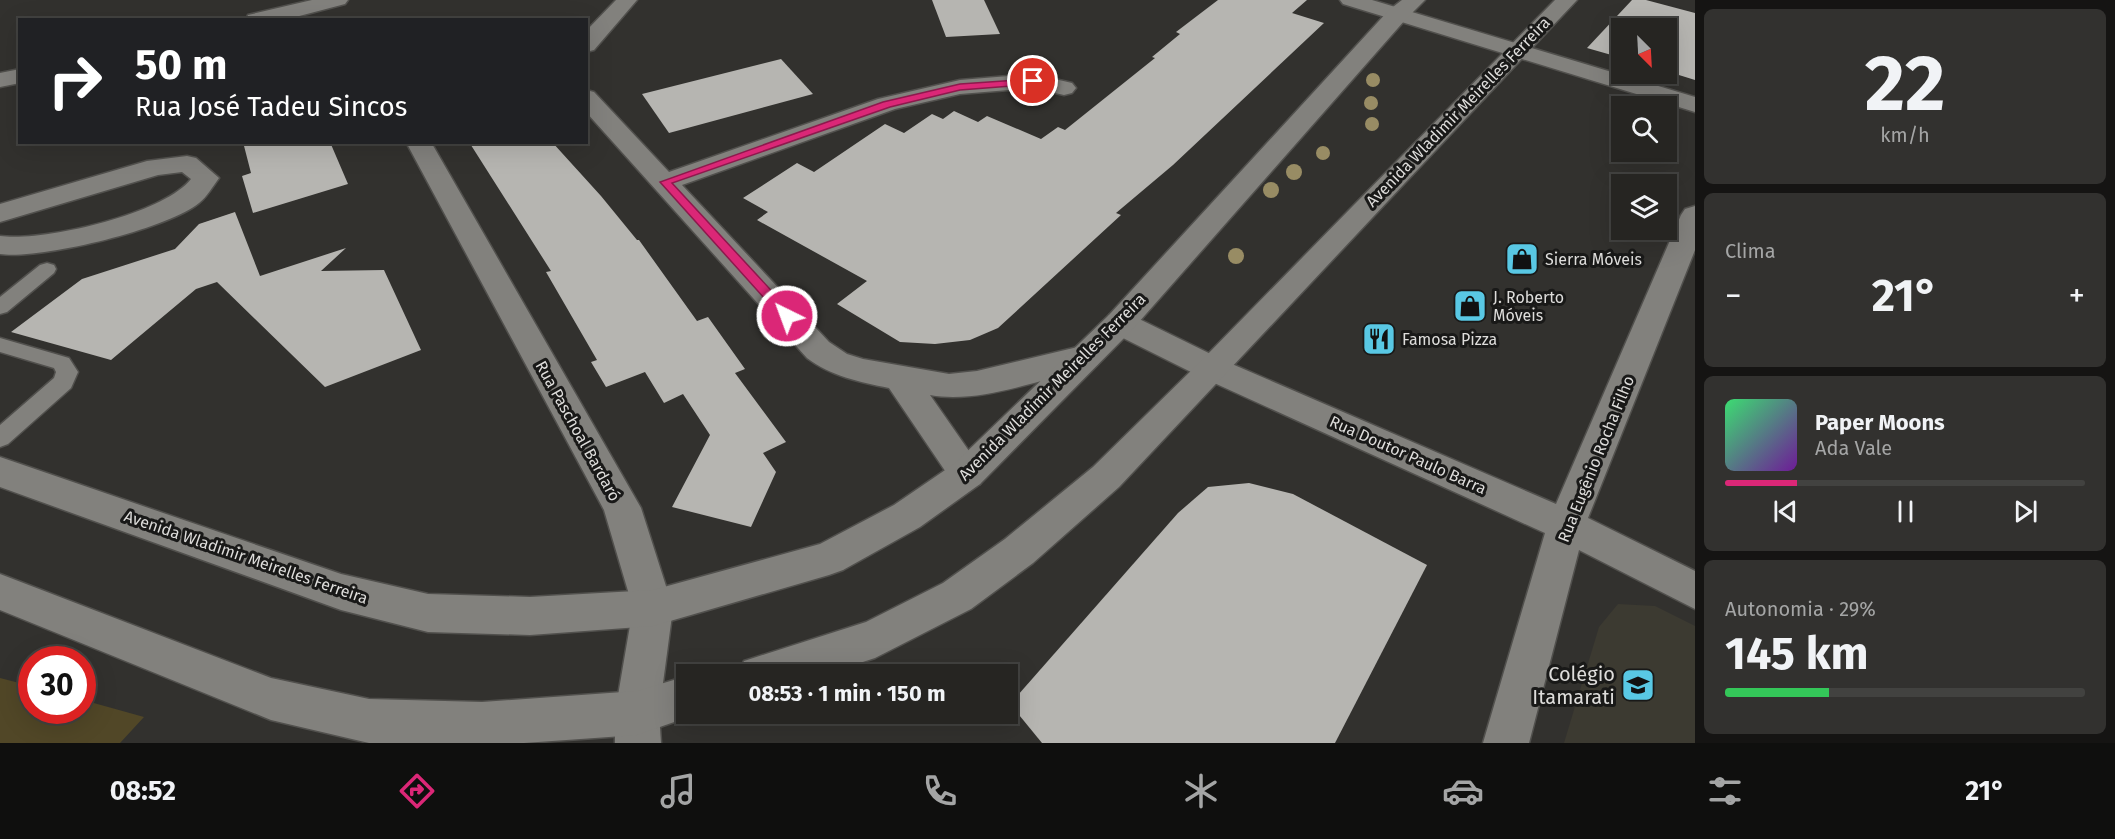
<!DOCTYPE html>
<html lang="pt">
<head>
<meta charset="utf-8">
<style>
	:root { --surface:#262522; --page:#32312f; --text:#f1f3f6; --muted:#a4a5a5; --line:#424240; --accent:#db2777 }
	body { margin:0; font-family:"Fira Sans",sans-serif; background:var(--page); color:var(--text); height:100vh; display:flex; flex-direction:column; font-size:22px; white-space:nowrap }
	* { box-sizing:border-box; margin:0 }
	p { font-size:20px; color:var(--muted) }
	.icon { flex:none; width:33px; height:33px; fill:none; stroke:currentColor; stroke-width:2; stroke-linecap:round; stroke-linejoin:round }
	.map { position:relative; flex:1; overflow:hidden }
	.side { display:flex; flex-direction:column; gap:9px; padding:9px; background:#151413; width:420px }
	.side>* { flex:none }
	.banner { position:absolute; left:18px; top:18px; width:570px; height:126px; border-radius:0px; box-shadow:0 6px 24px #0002,0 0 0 2px var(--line); background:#202124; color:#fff; overflow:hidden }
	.needle { width:39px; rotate:156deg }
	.buttons { position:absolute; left:1611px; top:18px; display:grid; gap:12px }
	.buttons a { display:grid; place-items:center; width:66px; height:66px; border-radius:0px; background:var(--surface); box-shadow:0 6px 24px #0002,0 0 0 2px var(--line); font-size:30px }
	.speed { position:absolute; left:18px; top:646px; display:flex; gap:12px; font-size:30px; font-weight:700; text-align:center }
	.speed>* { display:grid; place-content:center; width:78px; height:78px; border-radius:50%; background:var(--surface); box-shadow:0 6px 24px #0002,0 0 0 2px var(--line); line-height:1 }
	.speed .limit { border:9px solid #d22; background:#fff; color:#111 }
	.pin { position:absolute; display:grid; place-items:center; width:51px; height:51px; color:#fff; margin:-26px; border:3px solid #fff; border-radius:50%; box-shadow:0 2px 6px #0007 }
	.me { position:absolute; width:66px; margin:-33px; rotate:318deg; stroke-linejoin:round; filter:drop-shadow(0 0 4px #0008) }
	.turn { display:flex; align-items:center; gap:21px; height:126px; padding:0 18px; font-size:27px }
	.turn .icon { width:78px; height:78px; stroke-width:2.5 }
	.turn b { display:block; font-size:42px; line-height:51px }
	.big { font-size:45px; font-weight:700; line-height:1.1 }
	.side .widget { flex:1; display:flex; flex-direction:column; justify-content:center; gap:9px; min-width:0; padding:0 21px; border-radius:9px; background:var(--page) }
	.side .dial { align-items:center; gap:0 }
	.dial b { font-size:78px; line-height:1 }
	.song { display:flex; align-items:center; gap:18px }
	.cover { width:72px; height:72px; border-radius:9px; background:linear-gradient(135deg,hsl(140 70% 55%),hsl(280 70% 35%)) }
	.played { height:6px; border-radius:3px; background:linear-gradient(90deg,var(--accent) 20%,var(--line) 20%) }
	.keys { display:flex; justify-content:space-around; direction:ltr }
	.heat { display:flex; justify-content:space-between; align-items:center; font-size:33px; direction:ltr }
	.charge { height:9px; border-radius:4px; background:linear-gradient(90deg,#34c759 29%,var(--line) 0) }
	.trip { position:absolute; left:676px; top:664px; width:342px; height:60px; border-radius:0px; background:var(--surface); box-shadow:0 6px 24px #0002,0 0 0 2px var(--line); font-weight:700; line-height:60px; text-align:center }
	.tab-bar { display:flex; height:96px; justify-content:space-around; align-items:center; background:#0f0f0e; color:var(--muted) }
	.tab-bar .icon { width:42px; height:42px }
	.tab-bar .active { color:var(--accent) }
	.tab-bar b { font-size:27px; color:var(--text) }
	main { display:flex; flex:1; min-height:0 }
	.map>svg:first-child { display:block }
	.built { fill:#3c3a31 }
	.green { fill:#514727 }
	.building { fill:#b6b5b1 }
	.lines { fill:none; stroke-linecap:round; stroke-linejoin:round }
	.service-casing { stroke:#51504d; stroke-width:3 }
	.minor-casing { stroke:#51504d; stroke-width:3 }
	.secondary-casing { stroke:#51504d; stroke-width:3 }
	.service { fill:#82817d; fill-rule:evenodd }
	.minor { fill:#82817d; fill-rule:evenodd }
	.secondary { fill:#82817d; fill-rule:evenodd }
	.tree { fill:#988c64 }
	.route { fill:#db2777; stroke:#8e194d; stroke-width:1.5 }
	.labels { text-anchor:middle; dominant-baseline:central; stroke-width:6; stroke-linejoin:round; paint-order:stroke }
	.street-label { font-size:16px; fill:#dedddb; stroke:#191918 }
	.poi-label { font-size:16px; fill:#dedddb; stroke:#191918; text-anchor:start }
	.near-poi-label { font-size:20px; fill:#dedddb; stroke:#191918; text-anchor:end }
</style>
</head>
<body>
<main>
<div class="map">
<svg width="1695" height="743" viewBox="0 0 1695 743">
	<rect width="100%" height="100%" fill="#32312e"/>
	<path class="built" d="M1618,604L1655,606L1695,626V743H1564L1599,627Z"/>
	<path class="green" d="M0,678L31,686L32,711H82L83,700L144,717L120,743H0Z"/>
	<g class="building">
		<path d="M932,0H984L1000,34L946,37Z"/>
		<path d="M1218,0H1307L1292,13L1324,23L1173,165L1116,213L1121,215L998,328L970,340L935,344L900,342L837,304L867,281L757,220L768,212L743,198L797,163L814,172L885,124L904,133L932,114L943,119L954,111L978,122L987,116L1041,139L1058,127L1065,130L1155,58L1152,57L1180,34L1176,32Z"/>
		<path d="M1632,0H1646L1695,13V80L1666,71V28H1622V58L1587,48Z"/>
		<path d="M781,59L813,94L669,133L642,94Z"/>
		<path d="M243,142H330L348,184L253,213L242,176L251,173Z"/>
		<path d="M469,142H552L601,196L637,240H639L697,321L708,317L745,369L735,373L786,442L763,453L776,472L751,527L672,507L710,435L683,394L664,403L645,372L606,387L591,362L597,360L546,272L551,271Z"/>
		<path d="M235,212L260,276L346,248L321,271L384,270L421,350L325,387L217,282L196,289L111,360L11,332L82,279L175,249L199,224Z"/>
		<path d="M1249,483L1293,494L1427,565L1335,743H1042L1010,704L1178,513L1208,487Z"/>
	</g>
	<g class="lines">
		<g class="service-casing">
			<g id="service">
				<path d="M47,263L54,265L56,269L54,273L7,312L0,314V297L40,265Z"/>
				<path d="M0,338L69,358L78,372L71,388L8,444L0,447V425L54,378L56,372L54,368L0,352Z"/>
			</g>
		</g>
		<g class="minor-casing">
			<g id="minor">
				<path d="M312,0H348L345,4L284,20H246L248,15Z"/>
				<path d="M616,0H637L594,50L586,52V31Z"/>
				<path d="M1340,0H1372L1695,97V112L1343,4Z"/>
				<path d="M20,69V83L0,87V73Z"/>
				<path d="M1033,74L1072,83L1076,88L1072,93L1064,95L1033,88L960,94L895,109L682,185L829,342L847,354L863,359L949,374L977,371L1086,345L1097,349L1102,357L1097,365L1086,369C1038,380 979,404 930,395L985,474L980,484L967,489L954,484L889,388C859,382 831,376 807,358L586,112V90L594,92L669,172L878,99L960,80Z"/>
				<path d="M406,142H431L641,508L673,608L659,713L661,743H615V713L633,608L604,510Z"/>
				<path d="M187,156L196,158L219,178C213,186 207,197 199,203C168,229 39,260 0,254V236C43,242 164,214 191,179L182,172L158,175L0,222V204L147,161Z"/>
				<path d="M1695,206V250L1588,518L1695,571V609L1579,550L1529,743H1483L1545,533L1201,377L1109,331L1104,323L1109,315L1120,312L1131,315L1225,361L1556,504L1681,215L1685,209Z"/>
			</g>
		</g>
		<g class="secondary-casing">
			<g id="secondary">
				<path d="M1402,0H1425L1405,20L1131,331L980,484L920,527L843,570L829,575L653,626L530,635L428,632L341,610L0,487V457L341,574L428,594L530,597L653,590L820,544L894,505L954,464L1109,315L1389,10Z"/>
				<path d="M1555,0H1577L1119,487L1033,563L971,609L875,658L823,675H737L744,661L866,622L943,583L1005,539L1093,467L1201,361Z"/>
				<path d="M0,574L271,678L369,699L482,702L637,691L687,676V714H697L637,735L524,743H369L271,720L0,610Z"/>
			</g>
		</g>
		<use href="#service" class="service"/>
		<use href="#minor" class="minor"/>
		<use href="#secondary" class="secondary"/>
	</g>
	<g class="tree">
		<circle cx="1373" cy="80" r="7"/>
		<circle cx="1371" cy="103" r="7"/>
		<circle cx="1372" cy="124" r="7"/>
		<circle cx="1323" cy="153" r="7"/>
		<circle cx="1294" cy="172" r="8"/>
		<circle cx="1271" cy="190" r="8"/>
		<circle cx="1236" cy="256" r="8"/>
	</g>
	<path class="route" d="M1033,79H1037V84L960,90L890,107L672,183L792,313L794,316L787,321L783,319L660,182L883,102L960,84Z"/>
	<defs>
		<g id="shop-square" transform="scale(1.725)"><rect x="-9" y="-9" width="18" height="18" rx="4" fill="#59c8e4" stroke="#191918"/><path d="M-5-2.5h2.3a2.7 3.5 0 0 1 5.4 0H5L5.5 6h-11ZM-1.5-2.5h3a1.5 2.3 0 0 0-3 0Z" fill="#111"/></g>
		<g id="restaurant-square" transform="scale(1.725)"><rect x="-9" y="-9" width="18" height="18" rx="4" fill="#59c8e4" stroke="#191918"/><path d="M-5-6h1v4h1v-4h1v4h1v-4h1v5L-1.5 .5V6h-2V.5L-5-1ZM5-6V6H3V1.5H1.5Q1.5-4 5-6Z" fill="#111"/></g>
		<g id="school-square" transform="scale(1.725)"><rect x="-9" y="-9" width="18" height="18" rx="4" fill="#59c8e4" stroke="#191918"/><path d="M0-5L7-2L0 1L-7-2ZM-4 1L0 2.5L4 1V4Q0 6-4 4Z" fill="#111"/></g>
	</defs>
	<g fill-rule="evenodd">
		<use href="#shop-square" x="1522" y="259"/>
		<use href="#shop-square" x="1470" y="306"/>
		<use href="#restaurant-square" x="1379" y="339"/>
		<use href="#school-square" x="1638" y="685"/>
	</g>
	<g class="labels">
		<g class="street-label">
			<text transform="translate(1458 112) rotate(-46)">Avenida Wladimir Meirelles Ferreira</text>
			<text transform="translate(1052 387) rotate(-45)">Avenida Wladimir Meirelles Ferreira</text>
			<text transform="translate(578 431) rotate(61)">Rua Paschoal Bardaró</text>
			<text transform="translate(1408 455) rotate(24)">Rua Doutor Paulo Barra</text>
			<text transform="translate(1596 459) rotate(-68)">Rua Eugênio Rocha Filho</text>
			<text transform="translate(246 557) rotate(19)">Avenida Wladimir Meirelles Ferreira</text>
		</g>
		<g class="poi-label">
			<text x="1545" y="259">Sierra Móveis</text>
			<text x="1493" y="297">J. Roberto<tspan x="1493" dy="18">Móveis</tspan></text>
			<text x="1402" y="339">Famosa Pizza</text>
		</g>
		<g class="near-poi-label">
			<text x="1615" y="674">Colégio<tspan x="1615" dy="23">Itamarati</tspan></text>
		</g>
	</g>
</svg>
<div class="buttons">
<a><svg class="needle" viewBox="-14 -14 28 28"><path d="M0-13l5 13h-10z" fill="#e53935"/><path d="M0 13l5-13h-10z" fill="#a4a5a5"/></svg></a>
<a><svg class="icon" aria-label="search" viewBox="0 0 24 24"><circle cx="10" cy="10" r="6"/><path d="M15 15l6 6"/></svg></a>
<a><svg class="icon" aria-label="layers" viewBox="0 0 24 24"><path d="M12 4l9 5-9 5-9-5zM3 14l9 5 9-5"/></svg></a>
</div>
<div class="speed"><div class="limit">30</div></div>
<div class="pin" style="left:1033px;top:81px;background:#d93025"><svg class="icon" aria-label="arrive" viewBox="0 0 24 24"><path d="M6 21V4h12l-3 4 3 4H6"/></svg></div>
<svg class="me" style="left:787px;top:316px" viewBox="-20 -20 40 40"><circle r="17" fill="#db2777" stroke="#fff" stroke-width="3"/><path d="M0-11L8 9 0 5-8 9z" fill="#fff"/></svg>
<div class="trip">08:53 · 1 min · 150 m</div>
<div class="banner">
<div class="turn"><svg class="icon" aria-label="right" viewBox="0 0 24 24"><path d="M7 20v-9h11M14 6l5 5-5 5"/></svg><div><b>50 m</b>Rua José Tadeu Sincos</div></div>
</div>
</div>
<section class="side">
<div class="widget dial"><b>22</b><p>km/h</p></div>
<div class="widget"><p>Clima</p>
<div class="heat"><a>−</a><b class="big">21°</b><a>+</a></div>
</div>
<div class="widget">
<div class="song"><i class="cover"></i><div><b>Paper Moons</b><p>Ada Vale</p></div></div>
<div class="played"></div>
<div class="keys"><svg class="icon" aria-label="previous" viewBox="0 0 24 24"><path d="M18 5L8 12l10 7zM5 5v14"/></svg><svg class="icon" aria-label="pause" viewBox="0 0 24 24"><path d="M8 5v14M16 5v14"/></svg><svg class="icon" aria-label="next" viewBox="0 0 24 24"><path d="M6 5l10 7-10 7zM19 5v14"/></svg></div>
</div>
<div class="widget"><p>Autonomia · 29%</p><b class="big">145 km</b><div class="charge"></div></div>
</section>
</main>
<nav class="tab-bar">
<b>08:52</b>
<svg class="icon active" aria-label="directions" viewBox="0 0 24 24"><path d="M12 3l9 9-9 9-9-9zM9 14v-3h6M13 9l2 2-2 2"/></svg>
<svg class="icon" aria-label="music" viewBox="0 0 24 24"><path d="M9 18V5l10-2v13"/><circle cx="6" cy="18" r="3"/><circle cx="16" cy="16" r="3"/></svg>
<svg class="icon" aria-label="phone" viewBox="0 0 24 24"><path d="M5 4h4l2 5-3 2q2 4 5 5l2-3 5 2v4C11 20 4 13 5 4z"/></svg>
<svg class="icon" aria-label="climate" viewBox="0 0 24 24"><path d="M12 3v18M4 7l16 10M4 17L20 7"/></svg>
<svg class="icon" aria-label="car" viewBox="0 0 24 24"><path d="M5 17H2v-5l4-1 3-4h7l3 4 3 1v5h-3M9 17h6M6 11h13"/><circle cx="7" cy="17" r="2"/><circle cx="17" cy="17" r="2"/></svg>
<svg class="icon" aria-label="filters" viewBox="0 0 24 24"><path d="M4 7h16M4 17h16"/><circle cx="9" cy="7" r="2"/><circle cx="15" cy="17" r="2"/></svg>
<b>21°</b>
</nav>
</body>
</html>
